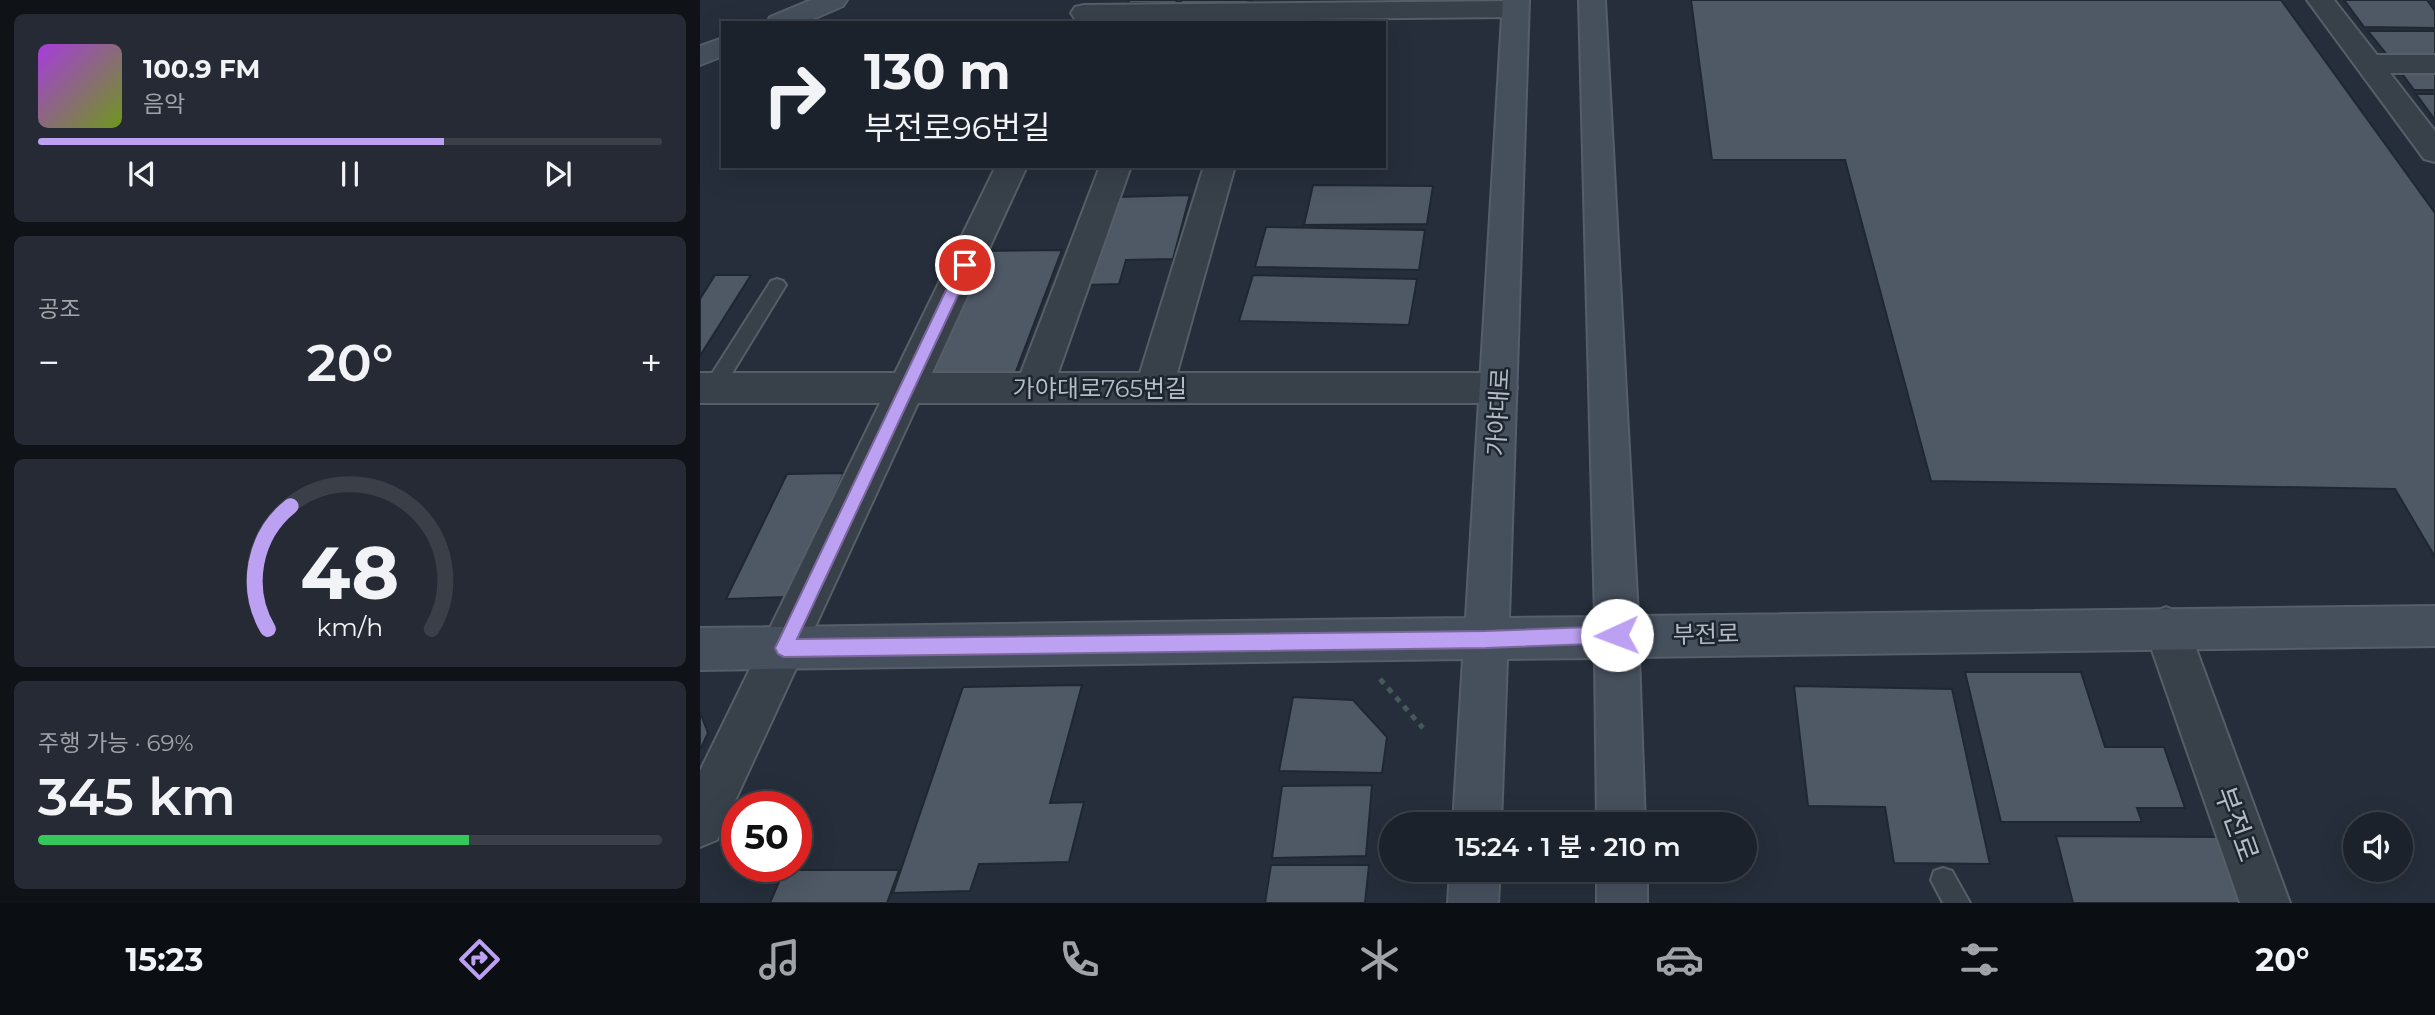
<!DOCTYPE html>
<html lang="ko">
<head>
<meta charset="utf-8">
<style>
	:root { --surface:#1c222c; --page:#252a34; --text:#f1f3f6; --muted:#a0a4a9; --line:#3a3f48; --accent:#bca0f2 }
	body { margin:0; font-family:Montserrat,"Noto Sans KR",sans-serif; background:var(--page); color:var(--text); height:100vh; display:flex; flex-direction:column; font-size:26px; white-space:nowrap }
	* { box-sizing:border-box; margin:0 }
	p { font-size:23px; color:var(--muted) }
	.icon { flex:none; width:38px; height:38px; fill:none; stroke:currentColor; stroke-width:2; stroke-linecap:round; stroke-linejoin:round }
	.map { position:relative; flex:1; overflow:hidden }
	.drawer { display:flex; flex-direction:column; gap:14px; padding:14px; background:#0f1318; width:700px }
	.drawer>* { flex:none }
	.banner { position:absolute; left:21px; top:21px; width:665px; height:147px; border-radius:0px; box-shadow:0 7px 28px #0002,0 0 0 2px var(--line); background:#1c222c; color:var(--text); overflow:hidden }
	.fabs { position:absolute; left:1643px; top:812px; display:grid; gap:14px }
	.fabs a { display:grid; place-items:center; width:70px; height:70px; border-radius:50%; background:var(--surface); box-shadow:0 7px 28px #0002,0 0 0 2px var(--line); font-size:35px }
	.speed { position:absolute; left:21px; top:791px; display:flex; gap:14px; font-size:35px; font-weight:700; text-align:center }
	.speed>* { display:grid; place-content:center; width:91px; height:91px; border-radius:50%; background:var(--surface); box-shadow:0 7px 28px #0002,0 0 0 2px var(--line); line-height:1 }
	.speed .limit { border:10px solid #d22; background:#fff; color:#111 }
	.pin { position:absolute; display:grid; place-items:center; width:60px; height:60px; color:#fff; margin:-30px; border:4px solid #fff; border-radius:50%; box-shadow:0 2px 7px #0007 }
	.me { position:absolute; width:77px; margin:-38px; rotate:268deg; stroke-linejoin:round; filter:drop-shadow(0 0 5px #0008) }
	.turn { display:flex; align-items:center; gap:24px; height:147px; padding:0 28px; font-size:32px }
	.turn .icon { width:91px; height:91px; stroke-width:2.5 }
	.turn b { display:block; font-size:49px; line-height:60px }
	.big { font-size:52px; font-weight:600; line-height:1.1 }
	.drawer .tile { flex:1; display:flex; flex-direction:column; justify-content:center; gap:10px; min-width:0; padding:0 24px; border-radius:10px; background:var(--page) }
	.drawer .dial { align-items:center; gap:0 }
	.dial svg { height:182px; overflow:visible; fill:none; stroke:var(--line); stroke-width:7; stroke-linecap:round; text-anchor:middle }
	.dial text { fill:var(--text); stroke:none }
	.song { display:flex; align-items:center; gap:21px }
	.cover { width:84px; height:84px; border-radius:10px; background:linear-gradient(135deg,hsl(280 70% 55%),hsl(80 70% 35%)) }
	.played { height:7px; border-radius:4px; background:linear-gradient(90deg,var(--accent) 65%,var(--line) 65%) }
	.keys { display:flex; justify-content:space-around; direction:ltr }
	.heat { display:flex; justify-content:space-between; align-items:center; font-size:38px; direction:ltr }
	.charge { height:10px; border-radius:5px; background:linear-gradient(90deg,#34c759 69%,var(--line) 0) }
	.trip { position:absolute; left:679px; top:812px; width:378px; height:70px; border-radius:35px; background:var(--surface); box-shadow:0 7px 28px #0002,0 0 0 2px var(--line); font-weight:600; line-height:70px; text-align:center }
	.tab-bar { display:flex; height:112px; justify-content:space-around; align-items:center; background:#0b0e12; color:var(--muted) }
	.tab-bar .icon { width:49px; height:49px }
	.tab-bar .selected { color:var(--accent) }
	.tab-bar b { font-size:32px; color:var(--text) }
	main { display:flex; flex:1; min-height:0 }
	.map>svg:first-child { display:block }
	.building { fill:#4e5965; stroke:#1f2731; stroke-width:2 }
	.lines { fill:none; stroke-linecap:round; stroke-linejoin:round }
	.service-casing { stroke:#565e68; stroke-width:4 }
	.minor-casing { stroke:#565e68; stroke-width:4 }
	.secondary-casing { stroke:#565e68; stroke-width:4 }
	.path { stroke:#46585a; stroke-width:5; stroke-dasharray:6 6; stroke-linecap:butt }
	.service { fill:#38404a; fill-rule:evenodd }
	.minor { fill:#38404a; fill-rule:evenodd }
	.secondary { fill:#46505d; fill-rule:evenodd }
	.route { fill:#bca0f2; stroke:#7a689d; stroke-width:2 }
	.labels { text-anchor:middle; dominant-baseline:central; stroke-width:5; stroke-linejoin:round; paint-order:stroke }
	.street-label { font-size:24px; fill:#b4bbc6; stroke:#1d252f }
	.near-street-label { font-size:28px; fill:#b4bbc6; stroke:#1d252f }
</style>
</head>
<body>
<main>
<section class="drawer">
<div class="tile">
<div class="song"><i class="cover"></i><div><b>100.9 FM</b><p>음악</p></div></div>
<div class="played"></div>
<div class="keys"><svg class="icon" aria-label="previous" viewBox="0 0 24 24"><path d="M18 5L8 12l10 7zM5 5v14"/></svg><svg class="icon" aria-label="pause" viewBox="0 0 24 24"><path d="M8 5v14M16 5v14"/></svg><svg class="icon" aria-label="next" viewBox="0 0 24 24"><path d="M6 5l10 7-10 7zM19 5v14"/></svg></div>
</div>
<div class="tile"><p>공조</p>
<div class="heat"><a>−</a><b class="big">20°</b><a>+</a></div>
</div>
<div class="tile dial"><svg viewBox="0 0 100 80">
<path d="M14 69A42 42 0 1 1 86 69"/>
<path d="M14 69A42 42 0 0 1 24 15" stroke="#bca0f2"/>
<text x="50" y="56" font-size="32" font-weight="700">48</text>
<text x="50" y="72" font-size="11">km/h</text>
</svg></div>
<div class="tile"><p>주행 가능 · 69%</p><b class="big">345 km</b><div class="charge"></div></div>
</section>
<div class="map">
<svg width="1735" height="903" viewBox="0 0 1735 903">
	<rect width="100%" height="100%" fill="#252e3a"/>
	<g class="building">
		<path d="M429,0H477L476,4L428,3Z"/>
		<path d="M481,0H553L543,5L480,4Z"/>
		<path d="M991,0H1581L1735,213V557L1695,489L1231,481L1145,160H1012Z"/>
		<path d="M1644,0H1727L1735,11V28L1664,27Z"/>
		<path d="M1668,31H1735V61H1692Z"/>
		<path d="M1695,64H1735V90H1714Z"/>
		<path d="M1716,94H1735V120Z"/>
		<path d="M613,185L733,186L727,224L604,225Z"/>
		<path d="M490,195L473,259L426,260L419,284L387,285L416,197Z"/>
		<path d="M566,227L725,230L719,270L555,267Z"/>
		<path d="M362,250L312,382L239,383L227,361L277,251Z"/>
		<path d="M15,275H51L0,356V299Z"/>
		<path d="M553,275L717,279L709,325L539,321Z"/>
		<path d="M144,473L89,597L26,599L87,474Z"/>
		<path d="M1265,672H1381L1405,747H1464L1485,808H1437L1442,822H1301Z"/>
		<path d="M382,685L350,803L384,802L369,862L279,864L270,891L193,893L263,687Z"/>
		<path d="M1094,686L1252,689L1290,864L1194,863L1185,807L1108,806Z"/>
		<path d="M593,697L653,700L687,737L682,773L579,771Z"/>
		<path d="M0,712L8,733L0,750Z"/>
		<path d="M672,785L666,856L572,858L582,786Z"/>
		<path d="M1356,836L1519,837L1541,903H1373Z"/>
		<path d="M571,865H669L665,903H565Z"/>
		<path d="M84,870H199L187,903H70Z"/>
	</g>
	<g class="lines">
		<g class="service-casing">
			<g id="service">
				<path d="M77,279L83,281L86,285L20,393L13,395L6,393L4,388L6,383L71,281Z"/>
				<path d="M1243,868L1252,871L1270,903H1243L1231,880L1234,871Z"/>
			</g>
		</g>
		<g class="minor-casing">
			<g id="minor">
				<path d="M1607,0H1634L1677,55H1735V73H1690L1735,131V162L1724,159Z"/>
				<path d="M815,1L824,3L828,9L824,15L815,17L384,21L375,19L371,13L375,7L384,5Z"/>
				<path d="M296,166H327L232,373H321L400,166H431L358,373H440L504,166H535L477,373H799L812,378L817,388L812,398L799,403H218L17,840L0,847V771L180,403H0V373H195Z"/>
				<path d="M1466,607L1481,613L1488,627L1590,903H1540L1444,627L1451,613Z"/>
			</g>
		</g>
		<g class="secondary-casing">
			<g id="secondary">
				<path d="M111,0H147L143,6L104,23H67L70,17Z"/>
				<path d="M803,0H829L809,618L895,617L879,0H905L938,616L1735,606V646L939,657L945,824H897L895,658L807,659L801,824H753L763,659L0,670V628L766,618Z"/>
				<path d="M23,38V56L0,65V46Z"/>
				<path d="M750,870H800L798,903H748Z"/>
				<rect x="897" y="870" width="50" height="33"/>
			</g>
		</g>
		<path class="path" d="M680,679L723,728"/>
		<use href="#service" class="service"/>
		<use href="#minor" class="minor"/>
		<use href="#secondary" class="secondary"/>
	</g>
	<path class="route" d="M265,260L272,265L97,639L786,631L917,626L923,629L926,635L923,641L917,643L786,648L84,657L78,654L75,648L78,642L258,265Z"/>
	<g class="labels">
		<g class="street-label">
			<text x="400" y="388">가야대로765번길</text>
			<text transform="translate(798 412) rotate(-87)">가야대로</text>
			<text transform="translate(1006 634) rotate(-1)">부전로</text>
		</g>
		<g class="near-street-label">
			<text transform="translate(1537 824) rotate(70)">부전로</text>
		</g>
	</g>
</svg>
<div class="fabs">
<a><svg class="icon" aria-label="sound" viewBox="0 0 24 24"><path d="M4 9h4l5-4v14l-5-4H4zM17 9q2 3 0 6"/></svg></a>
</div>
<div class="speed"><div class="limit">50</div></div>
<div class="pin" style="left:265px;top:265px;background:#d93025"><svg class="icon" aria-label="arrive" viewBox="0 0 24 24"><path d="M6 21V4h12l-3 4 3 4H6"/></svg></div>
<svg class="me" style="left:917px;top:635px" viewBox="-20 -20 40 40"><circle r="19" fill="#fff"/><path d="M0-13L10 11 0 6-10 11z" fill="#bca0f2"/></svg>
<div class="trip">15:24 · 1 분 · 210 m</div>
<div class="banner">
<div class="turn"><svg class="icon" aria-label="right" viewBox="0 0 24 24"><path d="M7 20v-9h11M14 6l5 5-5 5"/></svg><div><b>130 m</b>부전로96번길</div></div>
</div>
</div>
</main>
<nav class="tab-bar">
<b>15:23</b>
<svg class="icon selected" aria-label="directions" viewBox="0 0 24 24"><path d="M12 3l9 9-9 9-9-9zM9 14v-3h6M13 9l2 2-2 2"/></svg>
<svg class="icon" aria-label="music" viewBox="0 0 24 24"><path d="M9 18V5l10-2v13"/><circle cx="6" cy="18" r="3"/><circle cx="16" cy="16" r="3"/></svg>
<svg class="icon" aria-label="phone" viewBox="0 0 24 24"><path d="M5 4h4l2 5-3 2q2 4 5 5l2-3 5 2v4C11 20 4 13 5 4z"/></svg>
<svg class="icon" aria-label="climate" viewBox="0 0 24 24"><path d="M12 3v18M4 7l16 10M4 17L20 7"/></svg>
<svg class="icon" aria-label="car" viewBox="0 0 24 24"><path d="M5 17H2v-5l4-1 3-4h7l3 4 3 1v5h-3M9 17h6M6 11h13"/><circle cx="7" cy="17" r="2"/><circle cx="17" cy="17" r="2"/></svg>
<svg class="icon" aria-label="filters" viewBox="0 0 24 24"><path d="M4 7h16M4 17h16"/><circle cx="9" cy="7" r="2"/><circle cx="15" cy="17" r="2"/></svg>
<b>20°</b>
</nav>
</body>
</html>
